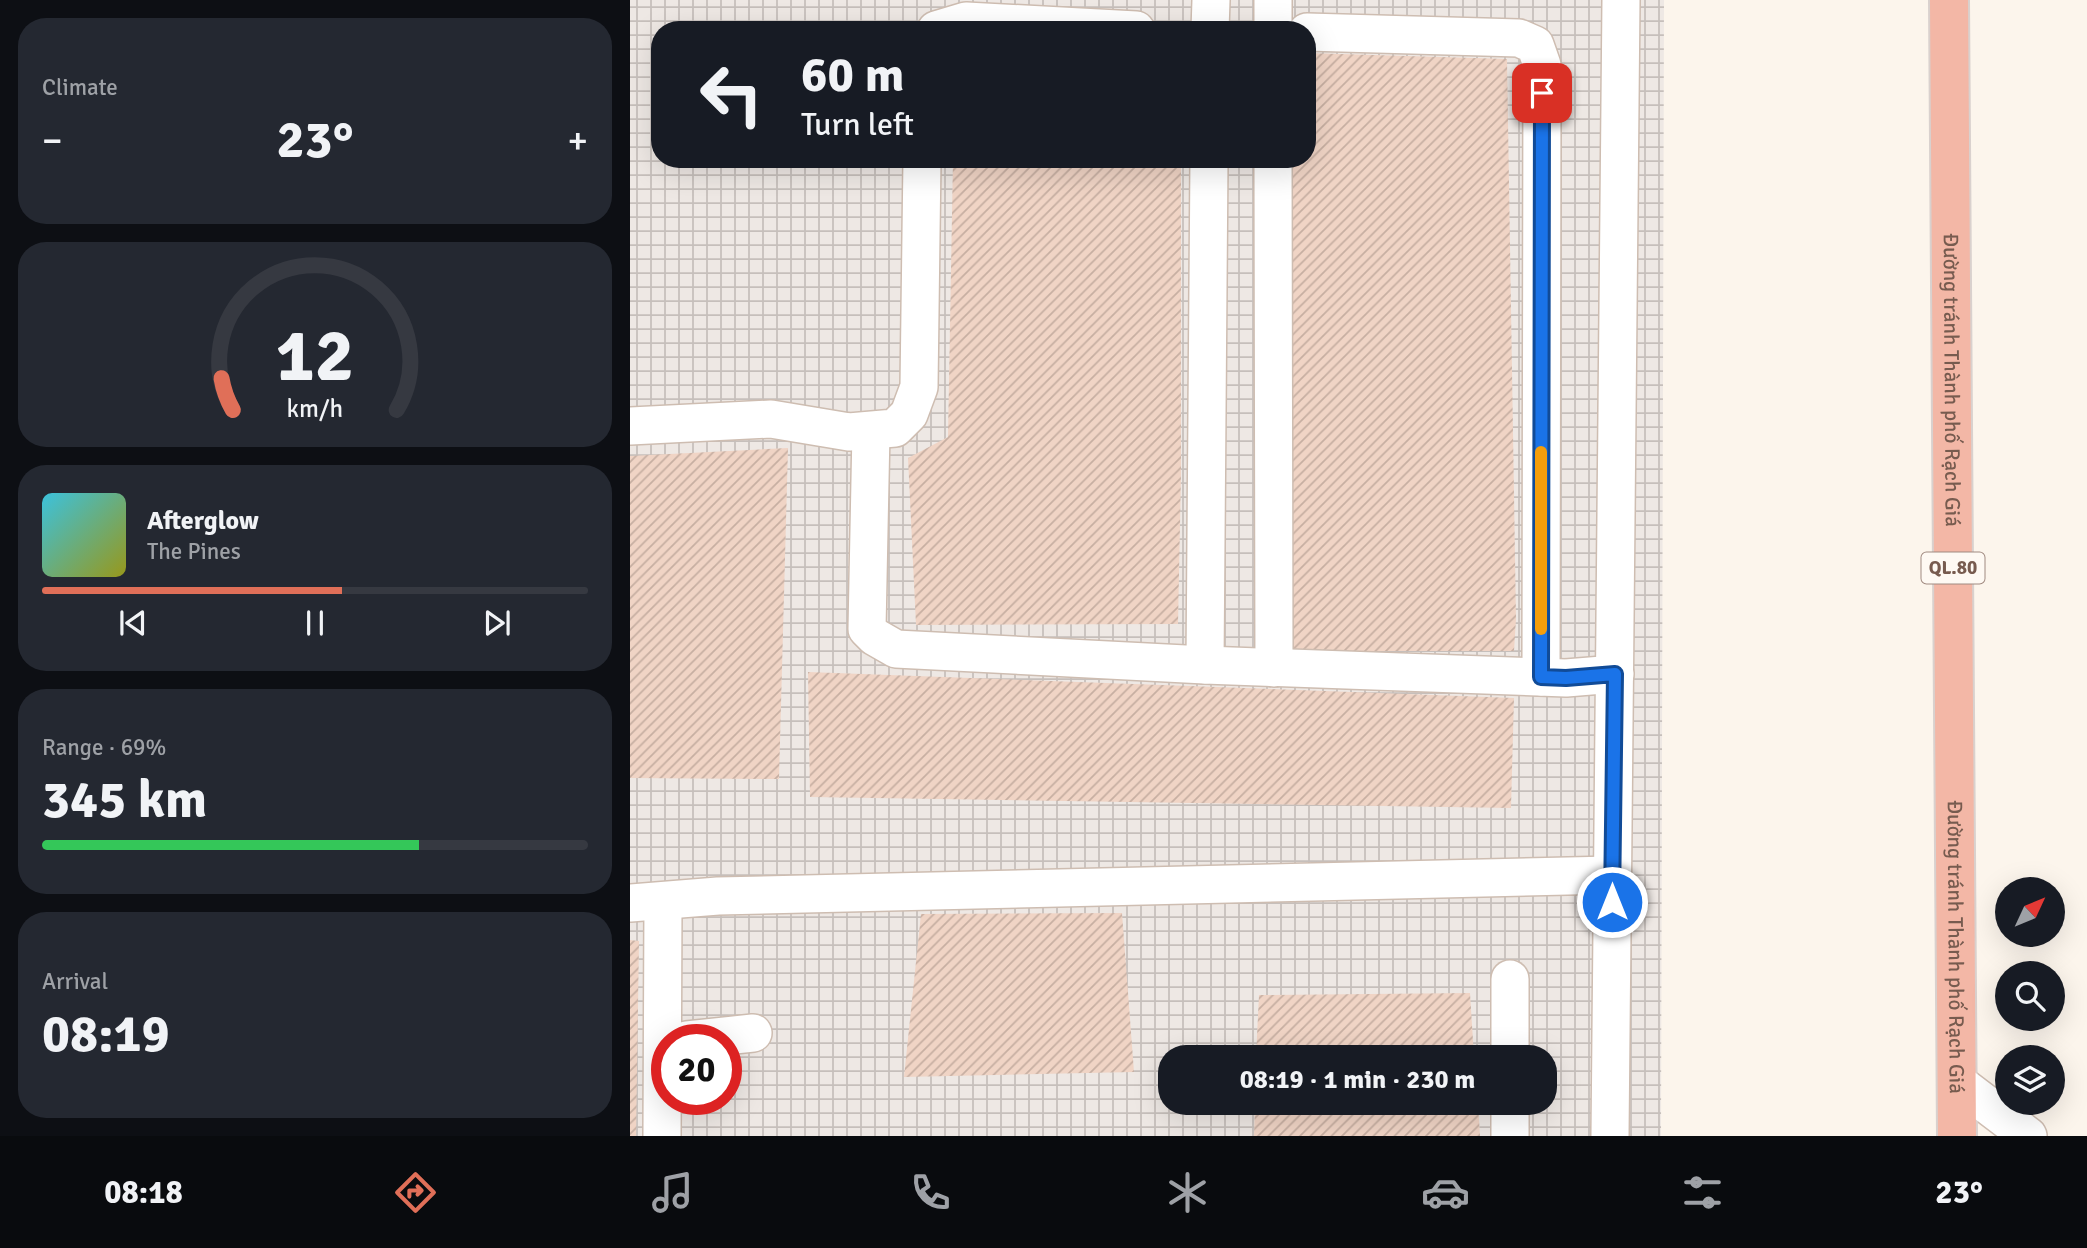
<!DOCTYPE html>
<html lang="en">
<head>
<meta charset="utf-8">
<style>
	:root { --surface:#171b24; --page:#242831; --text:#f1f3f6; --muted:#9ea1a6; --line:#363941; --accent:#e06f58 }
	body { margin:0; font-family:Signika,sans-serif; background:var(--page); color:var(--text); height:100vh; display:flex; flex-direction:column; font-size:26px; white-space:nowrap }
	* { box-sizing:border-box; margin:0 }
	p { font-size:23px; color:var(--muted) }
	.icon { flex:none; width:38px; height:38px; fill:none; stroke:currentColor; stroke-width:2; stroke-linecap:round; stroke-linejoin:round }
	.map { position:relative; flex:1; overflow:hidden }
	.side { display:flex; flex-direction:column; gap:18px; padding:18px; background:#0d0f14; width:630px }
	.side>* { flex:none }
	.guide { position:absolute; left:21px; top:21px; width:665px; height:147px; border-radius:28px; box-shadow:0 7px 28px #0002; background:#171b24; color:var(--text); overflow:hidden }
	.needle { width:46px; rotate:46deg }
	.buttons { position:absolute; left:1365px; top:877px; display:grid; gap:14px }
	.buttons a { display:grid; place-items:center; width:70px; height:70px; border-radius:50%; background:var(--surface); box-shadow:0 7px 28px #0002; font-size:35px }
	.speed { position:absolute; left:21px; top:1024px; display:flex; gap:14px; font-size:35px; font-weight:700; text-align:center }
	.speed>* { display:grid; place-content:center; width:91px; height:91px; border-radius:50%; background:var(--surface); box-shadow:0 7px 28px #0002; line-height:1 }
	.speed .limit { border:10px solid #d22; background:#fff; color:#111 }
	.pin { position:absolute; display:grid; place-items:center; width:60px; height:60px; color:#fff; margin:-30px; border-radius:14px; box-shadow:0 4px 10px #0006 }
	.me { position:absolute; width:77px; margin:-38px; rotate:0deg; stroke-linejoin:round; filter:drop-shadow(0 0 5px #0008) }
	.turn { display:flex; align-items:center; gap:24px; height:147px; padding:0 35px; font-size:32px }
	.turn .icon { width:91px; height:91px; stroke-width:2.5 }
	.turn b { display:block; font-size:49px; line-height:60px }
	.big { font-size:52px; font-weight:800; line-height:1.1 }
	.side .tile { flex:1; display:flex; flex-direction:column; justify-content:center; gap:10px; min-width:0; padding:0 24px; border-radius:28px; background:var(--page) }
	.side .dial { align-items:center; gap:0 }
	.dial svg { height:182px; overflow:visible; fill:none; stroke:var(--line); stroke-width:7; stroke-linecap:round; text-anchor:middle }
	.dial text { fill:var(--text); stroke:none }
	.song { display:flex; align-items:center; gap:21px }
	.cover { width:84px; height:84px; border-radius:10px; background:linear-gradient(135deg,hsl(190 70% 55%),hsl(60 70% 35%)) }
	.played { height:7px; border-radius:4px; background:linear-gradient(90deg,var(--accent) 55%,var(--line) 55%) }
	.keys { display:flex; justify-content:space-around; direction:ltr }
	.heat { display:flex; justify-content:space-between; align-items:center; font-size:38px; direction:ltr }
	.charge { height:10px; border-radius:5px; background:linear-gradient(90deg,#34c759 69%,var(--line) 0) }
	.trip { position:absolute; left:528px; top:1045px; width:399px; height:70px; border-radius:28px; background:var(--surface); box-shadow:0 7px 28px #0002; font-weight:800; line-height:70px; text-align:center }
	.dock { display:flex; height:112px; justify-content:space-around; align-items:center; background:#090b0e; color:var(--muted) }
	.dock .icon { width:49px; height:49px }
	.dock .selected { color:var(--accent) }
	.dock b { font-size:32px; color:var(--text) }
	main { display:flex; flex:1; min-height:0 }
	.map>svg:first-child { display:block }
	.industrial { fill:url(#industrial-grid); fill-rule:evenodd }
	.building { fill:url(#building-hatch) }
	.lines { fill:none; stroke-linecap:round; stroke-linejoin:round }
	.minor-casing { stroke:#cebdb1; stroke-width:40 }
	.highway-casing { stroke:#d9d1ce; stroke-width:42 }
	.minor { stroke:#fff; stroke-width:37 }
	.highway { stroke:#f3b7a6; stroke-width:38 }
	.route-casing { stroke:#114b97; stroke-width:18 }
	.route { stroke:#1a73e8; stroke-width:12 }
	.slow { stroke:#f59e0b; stroke-width:12 }
	.labels { text-anchor:middle; dominant-baseline:central; stroke-width:5; stroke-linejoin:round; paint-order:stroke }
	.shield { fill:#fef9f3; stroke:#a08a80; stroke-width:2 }
	.shield-label { font-size:19px; font-weight:bold; fill:#775b4f }
	.street-label { font-size:21px; fill:#775b4f; stroke:#fef9f3 }
</style>
</head>
<body>
<main>
<section class="side">
<div class="tile"><p>Climate</p>
<div class="heat"><a>−</a><b class="big">23°</b><a>+</a></div>
</div>
<div class="tile dial"><svg viewBox="0 0 100 80">
<path d="M14 69A42 42 0 1 1 86 69"/>
<path d="M14 69A42 42 0 0 1 9 55" stroke="#e06f58"/>
<text x="50" y="56" font-size="32" font-weight="700">12</text>
<text x="50" y="72" font-size="11">km/h</text>
</svg></div>
<div class="tile">
<div class="song"><i class="cover"></i><div><b>Afterglow</b><p>The Pines</p></div></div>
<div class="played"></div>
<div class="keys"><svg class="icon" aria-label="previous" viewBox="0 0 24 24"><path d="M18 5L8 12l10 7zM5 5v14"/></svg><svg class="icon" aria-label="pause" viewBox="0 0 24 24"><path d="M8 5v14M16 5v14"/></svg><svg class="icon" aria-label="next" viewBox="0 0 24 24"><path d="M6 5l10 7-10 7zM19 5v14"/></svg></div>
</div>
<div class="tile"><p>Range · 69%</p><b class="big">345 km</b><div class="charge"></div></div>
<div class="tile"><p>Arrival</p><b class="big">08:19</b></div>
</section>
<div class="map">
<svg width="1457" height="1136" viewBox="0 0 1457 1136">
	<defs>
		<pattern id="industrial-grid" width="8" height="8" patternUnits="userSpaceOnUse" patternTransform="scale(1.75)"><rect width="8" height="8" fill="#eee8e4"/><path d="M0 4h8M4 0v8" fill="none" stroke="#c6bfbb"/></pattern>
		<pattern id="building-hatch" width="6" height="6" patternUnits="userSpaceOnUse" patternTransform="scale(1.75)"><rect width="6" height="6" fill="#f0d4c5"/><path d="M-1 1l2-2M0 6l6-6M5 7l2-2" fill="none" stroke="#c7afa2"/></pattern>
	</defs>
	<rect width="100%" height="100%" fill="#fcf5ec"/>
	<path class="industrial" d="M0,0H1034L1031,1136H0ZM30,30H677V159H30ZM37,1040H96V1099H37ZM541,1057H915V1102H541Z"/>
	<g class="building">
		<path d="M677,53L877,59L886,619L884,651H663L662,159H677Z"/>
		<path d="M323,159H551V475L548,624L286,625L278,458L318,437Z"/>
		<path d="M158,448L149,779L0,778V456Z"/>
		<path d="M178,672L884,698L881,808L180,797Z"/>
		<path d="M492,913L504,1072L274,1077L291,914Z"/>
		<path d="M0,940L9,941L6,1136H0Z"/>
		<path d="M840,993L844,1057H626L629,995Z"/>
		<path d="M625,1102H848L850,1136H624Z"/>
	</g>
	<g class="lines">
		<g class="minor-casing">
			<g id="minor">
				<path d="M643,0V30"/>
				<path d="M306,30L336,21L506,30"/>
				<path d="M580,30L581,0"/>
				<path d="M677,32L889,38L905,45L912,65L911,677"/>
				<path d="M643,159L644,668"/>
				<path d="M0,426L141,419L219,432L265,428L279,414L289,387L292,159"/>
				<path d="M241,431L237,629L245,637L266,649L575,665L936,678L985,674"/>
				<path d="M575,665L579,159"/>
				<path d="M0,903L88,896L982,875"/>
				<path d="M880,979V1057"/>
				<path d="M57,1040L123,1033"/>
				<path d="M1327,1082L1398,1136"/>
				<path d="M880,1102V1136"/>
				<path d="M32,1136L33,902"/>
				<path d="M980,1136L991,0"/>
			</g>
		</g>
		<g class="highway-casing">
			<g id="highway">
				<path id="s1" d="M1319,0L1327,1136"/>
			</g>
		</g>
		<use href="#minor" class="minor"/>
		<use href="#highway" class="highway"/>
	</g>
	<g class="lines">
		<g class="route-casing">
			<path id="route" d="M912,93L911,677L936,678L985,674L982,902"/>
		</g>
		<use href="#route" class="route"/>
		<path class="slow" d="M911,629V452"/>
	</g>
	<g class="labels">
		<rect class="shield" x="1291.5" y="552.5" width="63" height="31" rx="5"/>
		<g class="shield-label">
			<text x="1323" y="568">QL.80</text>
		</g>
		<g class="street-label">
			<text stroke="none"><textPath href="#s1" startOffset="380">Đường tránh Thành phố Rạch Giá</textPath></text>
			<text stroke="none"><textPath href="#s1" startOffset="947">Đường tránh Thành phố Rạch Giá</textPath></text>
		</g>
	</g>
</svg>
<div class="buttons">
<a><svg class="needle" viewBox="-14 -14 28 28"><path d="M0-13l5 13h-10z" fill="#e53935"/><path d="M0 13l5-13h-10z" fill="#9ea1a6"/></svg></a>
<a><svg class="icon" aria-label="search" viewBox="0 0 24 24"><circle cx="10" cy="10" r="6"/><path d="M15 15l6 6"/></svg></a>
<a><svg class="icon" aria-label="layers" viewBox="0 0 24 24"><path d="M12 4l9 5-9 5-9-5zM3 14l9 5 9-5"/></svg></a>
</div>
<div class="speed"><div class="limit">20</div></div>
<div class="pin" style="left:912px;top:93px;background:#d93025"><svg class="icon" aria-label="arrive" viewBox="0 0 24 24"><path d="M6 21V4h12l-3 4 3 4H6"/></svg></div>
<svg class="me" style="left:982px;top:902px" viewBox="-20 -20 40 40"><circle r="17" fill="#1a73e8" stroke="#fff" stroke-width="3"/><path d="M0-11L8 9 0 5-8 9z" fill="#fff"/></svg>
<div class="trip">08:19 · 1 min · 230 m</div>
<div class="guide">
<div class="turn"><svg class="icon" aria-label="left" viewBox="0 0 24 24"><path d="M17 20v-9H6M10 6l-5 5 5 5"/></svg><div><b>60 m</b>Turn left</div></div>
</div>
</div>
</main>
<nav class="dock">
<b>08:18</b>
<svg class="icon selected" aria-label="directions" viewBox="0 0 24 24"><path d="M12 3l9 9-9 9-9-9zM9 14v-3h6M13 9l2 2-2 2"/></svg>
<svg class="icon" aria-label="music" viewBox="0 0 24 24"><path d="M9 18V5l10-2v13"/><circle cx="6" cy="18" r="3"/><circle cx="16" cy="16" r="3"/></svg>
<svg class="icon" aria-label="phone" viewBox="0 0 24 24"><path d="M5 4h4l2 5-3 2q2 4 5 5l2-3 5 2v4C11 20 4 13 5 4z"/></svg>
<svg class="icon" aria-label="climate" viewBox="0 0 24 24"><path d="M12 3v18M4 7l16 10M4 17L20 7"/></svg>
<svg class="icon" aria-label="car" viewBox="0 0 24 24"><path d="M5 17H2v-5l4-1 3-4h7l3 4 3 1v5h-3M9 17h6M6 11h13"/><circle cx="7" cy="17" r="2"/><circle cx="17" cy="17" r="2"/></svg>
<svg class="icon" aria-label="filters" viewBox="0 0 24 24"><path d="M4 7h16M4 17h16"/><circle cx="9" cy="7" r="2"/><circle cx="15" cy="17" r="2"/></svg>
<b>23°</b>
</nav>
</body>
</html>
